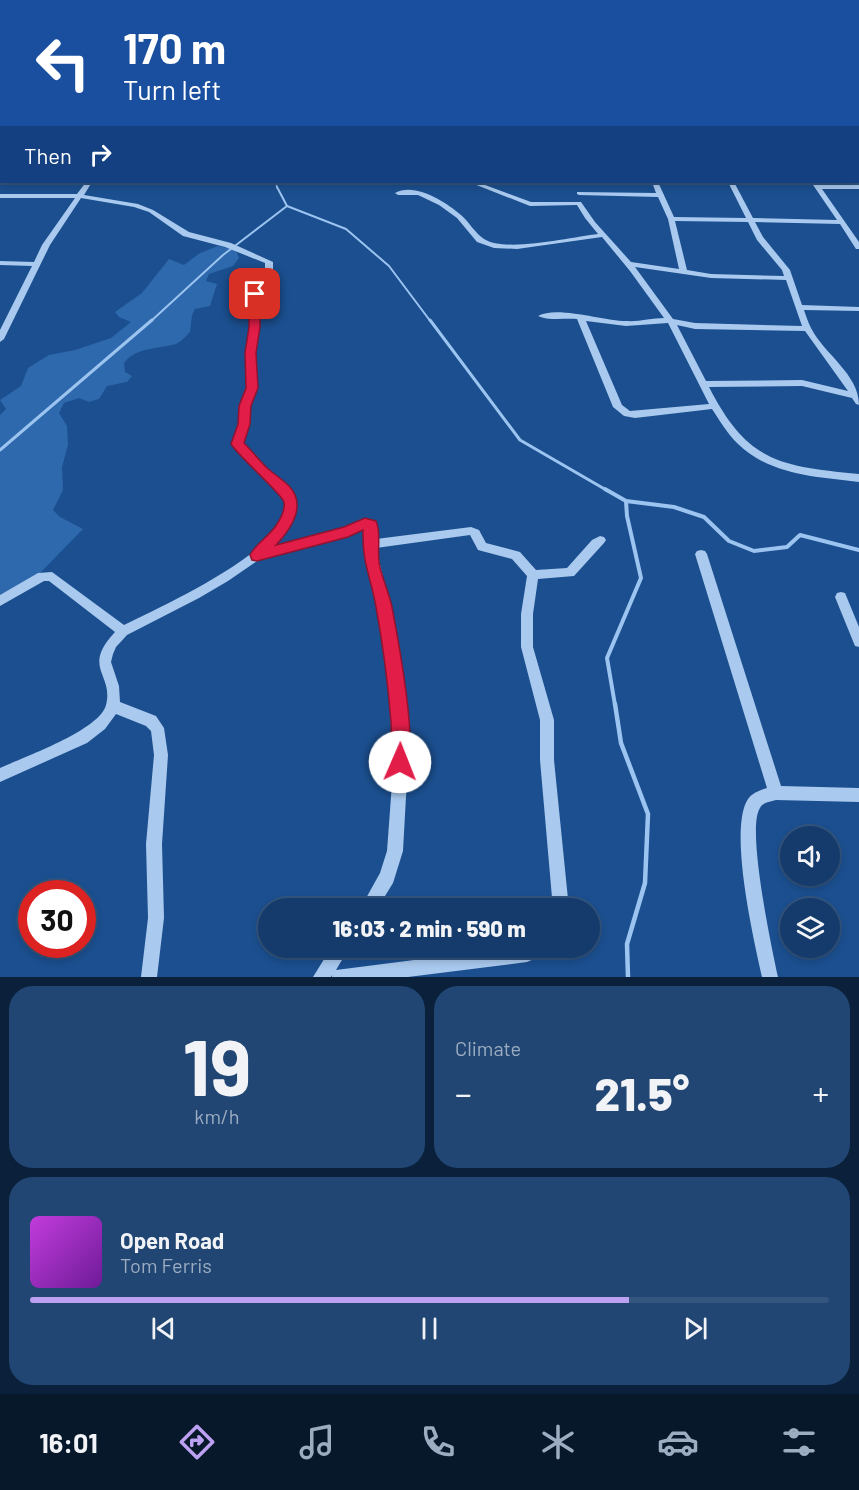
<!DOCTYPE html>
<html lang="en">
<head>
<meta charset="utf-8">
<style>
	:root { --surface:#143b6b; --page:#214673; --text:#f1f3f6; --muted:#9dadc1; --line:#33557e; --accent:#bca0f2 }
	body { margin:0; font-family:Barlow,sans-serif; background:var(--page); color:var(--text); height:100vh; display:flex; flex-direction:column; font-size:22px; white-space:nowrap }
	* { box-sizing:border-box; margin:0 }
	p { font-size:20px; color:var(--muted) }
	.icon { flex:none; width:33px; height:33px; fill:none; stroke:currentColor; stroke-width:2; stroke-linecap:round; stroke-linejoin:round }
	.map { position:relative; height:977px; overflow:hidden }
	.details { display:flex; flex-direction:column; gap:9px; padding:9px; background:#0b203b; flex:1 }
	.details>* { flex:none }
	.banner { position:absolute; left:0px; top:0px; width:860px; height:183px; box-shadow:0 3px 9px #0003,0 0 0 2px var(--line); background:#1a4fa0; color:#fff; overflow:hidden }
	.fabs { position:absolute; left:780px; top:826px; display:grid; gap:12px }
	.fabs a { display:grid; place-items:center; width:60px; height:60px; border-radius:50%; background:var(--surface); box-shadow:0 3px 9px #0003,0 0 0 2px var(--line); font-size:30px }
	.speed { position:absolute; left:18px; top:880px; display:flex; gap:12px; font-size:30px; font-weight:700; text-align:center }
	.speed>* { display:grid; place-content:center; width:78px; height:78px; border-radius:50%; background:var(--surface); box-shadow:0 3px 9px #0003,0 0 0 2px var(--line); line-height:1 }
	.speed .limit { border:9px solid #d22; background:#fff; color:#111 }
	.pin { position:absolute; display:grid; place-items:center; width:51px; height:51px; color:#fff; margin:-26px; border-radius:12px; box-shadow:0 3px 9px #0006 }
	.me { position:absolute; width:66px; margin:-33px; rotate:1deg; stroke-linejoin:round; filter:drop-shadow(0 0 4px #0008) }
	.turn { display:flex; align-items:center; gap:21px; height:126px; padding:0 24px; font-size:27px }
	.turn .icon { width:78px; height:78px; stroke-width:2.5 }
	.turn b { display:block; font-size:42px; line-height:51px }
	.then { display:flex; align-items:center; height:57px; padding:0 24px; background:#0003; gap:12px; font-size:22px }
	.big { font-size:45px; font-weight:800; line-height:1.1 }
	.details .widget { flex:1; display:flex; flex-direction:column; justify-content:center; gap:9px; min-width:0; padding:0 21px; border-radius:24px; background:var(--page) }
	.details .dial { align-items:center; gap:0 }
	.dial b { font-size:78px; line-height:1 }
	.song { display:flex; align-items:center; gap:18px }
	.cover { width:72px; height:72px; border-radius:9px; background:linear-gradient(135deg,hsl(290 70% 55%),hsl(280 70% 35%)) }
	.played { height:6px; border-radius:3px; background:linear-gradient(90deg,var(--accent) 75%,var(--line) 75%) }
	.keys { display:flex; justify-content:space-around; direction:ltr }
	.heat { display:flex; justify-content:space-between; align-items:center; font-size:33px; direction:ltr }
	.details .tiles { flex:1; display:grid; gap:9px; grid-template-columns:1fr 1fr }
	.widget:last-child { grid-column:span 2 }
	.trip { position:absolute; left:258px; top:898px; width:342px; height:60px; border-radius:30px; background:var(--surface); box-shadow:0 3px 9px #0003,0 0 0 2px var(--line); font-weight:800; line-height:60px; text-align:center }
	.tab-bar { display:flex; height:96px; justify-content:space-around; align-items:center; background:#08182b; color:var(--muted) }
	.tab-bar .icon { width:42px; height:42px }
	.tab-bar .selected { color:var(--accent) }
	.tab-bar b { font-size:27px; color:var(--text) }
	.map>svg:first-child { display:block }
	.green { fill:#2e69ad }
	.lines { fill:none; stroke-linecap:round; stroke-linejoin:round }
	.stream-far4 { stroke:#9cc4f0; stroke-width:1.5 }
	.stream-far3 { stroke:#9cc4f0; stroke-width:2 }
	.stream-far2 { stroke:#9cc4f0; stroke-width:3 }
	.stream-far1 { stroke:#9cc4f0; stroke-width:4 }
	.stream { stroke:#9cc4f0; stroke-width:4.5 }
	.minor { fill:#a9c9ee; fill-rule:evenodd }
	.route { fill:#e11d48; stroke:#92132f; stroke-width:1.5 }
</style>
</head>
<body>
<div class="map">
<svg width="859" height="977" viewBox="0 0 859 977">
	<rect width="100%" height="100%" fill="#1b4f8f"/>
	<path class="green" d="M218,246L236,250L239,258L233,266L209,274L206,281L217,284L210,306L195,309L192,315L190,332C186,336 181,342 176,344C158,349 136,347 124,363L125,372L132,376L127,382L107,386L99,399L89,402L79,398L64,403L59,413L67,426L68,445L62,467L63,490L53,510L60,517L83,529L40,573L0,596V415L6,409L0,400L21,386L28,368L49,355L75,350L111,338L131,322L119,317L115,312L142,293L169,259L184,265L200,253Z"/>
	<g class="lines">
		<path class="stream-far4" d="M276,182L277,188"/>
		<g class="stream-far3">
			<path d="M277,187L287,206L346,229L389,266L431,322"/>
			<path d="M150,322L223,255L287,206"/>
		</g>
		<g class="stream-far2">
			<path d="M430,320L520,440L608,491"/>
			<path d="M0,450L152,320"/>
		</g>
		<g class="stream-far1">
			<path d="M605,489L626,501L674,507L704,517L729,541L754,551L787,547L800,535L859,550"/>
			<path d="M615,705L607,658L641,578L627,516L626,501"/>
		</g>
		<path class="stream" d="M615,704L621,743L648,814L645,883L627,944L628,977"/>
		<g class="minor">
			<path d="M8,0H13L5,2Z"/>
			<path d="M48,0H53L45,2Z"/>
			<path d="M223,0H228L221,2Z"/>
			<path d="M474,0H478L473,2Z"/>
			<path d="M518,0H522L517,2Z"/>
			<rect x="562" y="0" width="4" height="2"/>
			<rect x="601" y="0" width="4" height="2"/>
			<path d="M764,0H768L763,2Z"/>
			<path d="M820,0H824L819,2Z"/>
			<rect x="0" y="17" width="2" height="2"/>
			<rect x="0" y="73" width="2" height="4"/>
			<path d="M0,101H2V105L0,106Z"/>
			<rect x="858" y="114" width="1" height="4"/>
			<rect x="0" y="120" width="2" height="4"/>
			<path d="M2,136V141L0,142V137Z"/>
			<rect x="858" y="138" width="1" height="5"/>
			<path d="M86,182H92L84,195L138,204L153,210L189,232L231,243L273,262V270L259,294L258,326L254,353L257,388L250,406L249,424L242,443L286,487L295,501L292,521L273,547L345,528L365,519L375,522L376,525V539L471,527L479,530L486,543L520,552L536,570L567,568L592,540L600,536L604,537L606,540L604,543L574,576L538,579L533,614V647L554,720V760L569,909H553L540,760V720L521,647V614L527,576L512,559L478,550L470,535L376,548L390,605L404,693L409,743L403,851L393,883L377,909H360L380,873L387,851L395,743L390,693L378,605L364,551L365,528L348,535L260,559L228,581L199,598L127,635L116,647L113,654L111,662L119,686L120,702L156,716L164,728L168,755L162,844L164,918L157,977H141L148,918L146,844L154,755L151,731L146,726L116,714L105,729L87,743L0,782V768C24,757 100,730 106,705C114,674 81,668 115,632L49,581H44L0,606V595L38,573L52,572L124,625C162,606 266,559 282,519C284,514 284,507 285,501L271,484L232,444L239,424L240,406L247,388L246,353L250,326L251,294L265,270V263L225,247L183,236L149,212L134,207L81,198L50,245L4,339L0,342V330L32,266L0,265V261L34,262L42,245L75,198H0V194H77Z"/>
			<path d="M469,182H477L531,202H581L595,222L631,262L679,269L668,219L658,197L579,195L577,194V192L656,193L652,182H658L674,217L746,218L728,182H734L753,218L837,220L811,182H817L819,185H859V189H822L859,242V249H856L840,224L755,222L763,237L790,270L802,305L859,307V311L804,310C806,316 808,322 811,328C824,354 859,374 859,405L856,404L852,398L802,386L709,387C748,463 780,466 859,474V482C816,477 769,475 737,443C727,433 720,421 712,409L635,418L624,416L613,407L577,319C565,318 548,321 538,316C556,305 604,321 626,321C639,322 651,318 664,318L630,271L602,237L517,249L494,248L477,242L457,218L439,205L418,195H398L395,193C415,182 446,202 461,215C469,222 475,233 484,239C506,253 571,237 598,234L585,218L577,205L530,206ZM675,221L748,222L757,240L782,270L784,276L711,274L687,270ZM635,267L711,278L786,280L802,326L695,323L673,319ZM586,321L626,326L668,323L709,404L630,411L622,405ZM677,325L695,329L805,331L848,391L802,380L706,381Z"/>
			<path d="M701,550L705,551L707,554L781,786L859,788V802L776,800C770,802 763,802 760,808C746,828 772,949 778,977H762C754,941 728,829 748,799C752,793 760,790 767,788L695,554L697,551Z"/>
			<path d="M841,592L845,593L859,627V647L855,646L835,597L837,593Z"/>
			<path d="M331,948H349L336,970L508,948H547L545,954L527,962L408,977H332V975L331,977H313Z"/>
		</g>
	</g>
	<path class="route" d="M255,291L260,294V327L256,353L258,388L251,406L250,424L244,443C252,451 259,460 267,468C274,474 282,479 289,486C307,505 291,529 276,545L344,527L365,518L376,521C382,533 376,553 380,567C383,580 389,593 392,607C398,639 418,741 407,768L400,771L394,768C389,755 392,736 391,722C388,684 383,645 376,607C371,577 362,564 363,530L348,537L257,561L252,560L250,555C256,543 270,536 277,524C281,518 285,509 284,502C282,494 239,457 231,444L238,424L239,406L246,388L245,353L249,327V294Z"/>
</svg>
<div class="fabs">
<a><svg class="icon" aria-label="sound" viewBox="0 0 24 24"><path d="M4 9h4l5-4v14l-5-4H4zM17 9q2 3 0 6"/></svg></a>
<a><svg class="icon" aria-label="layers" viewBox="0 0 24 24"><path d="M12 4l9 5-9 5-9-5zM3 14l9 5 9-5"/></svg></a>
</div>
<div class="speed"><div class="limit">30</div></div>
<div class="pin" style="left:255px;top:294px;background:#d93025"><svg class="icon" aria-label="arrive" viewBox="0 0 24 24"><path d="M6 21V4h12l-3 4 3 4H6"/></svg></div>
<svg class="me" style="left:400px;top:762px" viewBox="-20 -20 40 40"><circle r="19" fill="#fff"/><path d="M0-13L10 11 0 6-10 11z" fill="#e11d48"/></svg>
<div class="trip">16:03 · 2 min · 590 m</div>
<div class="banner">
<div class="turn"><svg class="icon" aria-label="left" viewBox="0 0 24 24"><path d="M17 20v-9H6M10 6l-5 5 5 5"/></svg><div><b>170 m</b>Turn left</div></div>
<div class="then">Then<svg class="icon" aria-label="right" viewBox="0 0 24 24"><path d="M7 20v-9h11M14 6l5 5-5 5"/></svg></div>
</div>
</div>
<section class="details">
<div class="tiles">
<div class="widget dial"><b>19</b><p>km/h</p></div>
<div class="widget"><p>Climate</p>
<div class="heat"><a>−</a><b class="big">21.5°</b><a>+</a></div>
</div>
<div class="widget">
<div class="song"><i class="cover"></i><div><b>Open Road</b><p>Tom Ferris</p></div></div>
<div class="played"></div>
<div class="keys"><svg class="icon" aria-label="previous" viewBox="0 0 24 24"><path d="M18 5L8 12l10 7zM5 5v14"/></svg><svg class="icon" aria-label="pause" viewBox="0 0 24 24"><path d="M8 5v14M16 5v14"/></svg><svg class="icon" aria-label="next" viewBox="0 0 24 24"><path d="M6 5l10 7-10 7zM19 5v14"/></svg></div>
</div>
</div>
</section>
<nav class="tab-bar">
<b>16:01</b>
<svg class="icon selected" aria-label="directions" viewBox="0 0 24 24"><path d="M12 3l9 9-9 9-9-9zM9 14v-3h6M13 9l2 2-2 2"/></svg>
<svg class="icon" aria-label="music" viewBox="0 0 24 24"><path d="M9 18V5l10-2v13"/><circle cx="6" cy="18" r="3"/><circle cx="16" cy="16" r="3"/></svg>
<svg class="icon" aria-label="phone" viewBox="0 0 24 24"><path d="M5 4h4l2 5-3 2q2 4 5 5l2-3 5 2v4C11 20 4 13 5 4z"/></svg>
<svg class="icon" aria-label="climate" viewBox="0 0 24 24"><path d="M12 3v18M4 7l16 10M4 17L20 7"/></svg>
<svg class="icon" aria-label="car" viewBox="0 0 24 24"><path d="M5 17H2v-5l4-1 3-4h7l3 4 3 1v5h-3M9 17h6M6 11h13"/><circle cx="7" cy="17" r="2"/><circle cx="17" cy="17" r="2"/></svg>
<svg class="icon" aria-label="filters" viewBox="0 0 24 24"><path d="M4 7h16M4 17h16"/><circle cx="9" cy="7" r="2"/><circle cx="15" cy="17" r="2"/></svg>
</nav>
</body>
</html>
